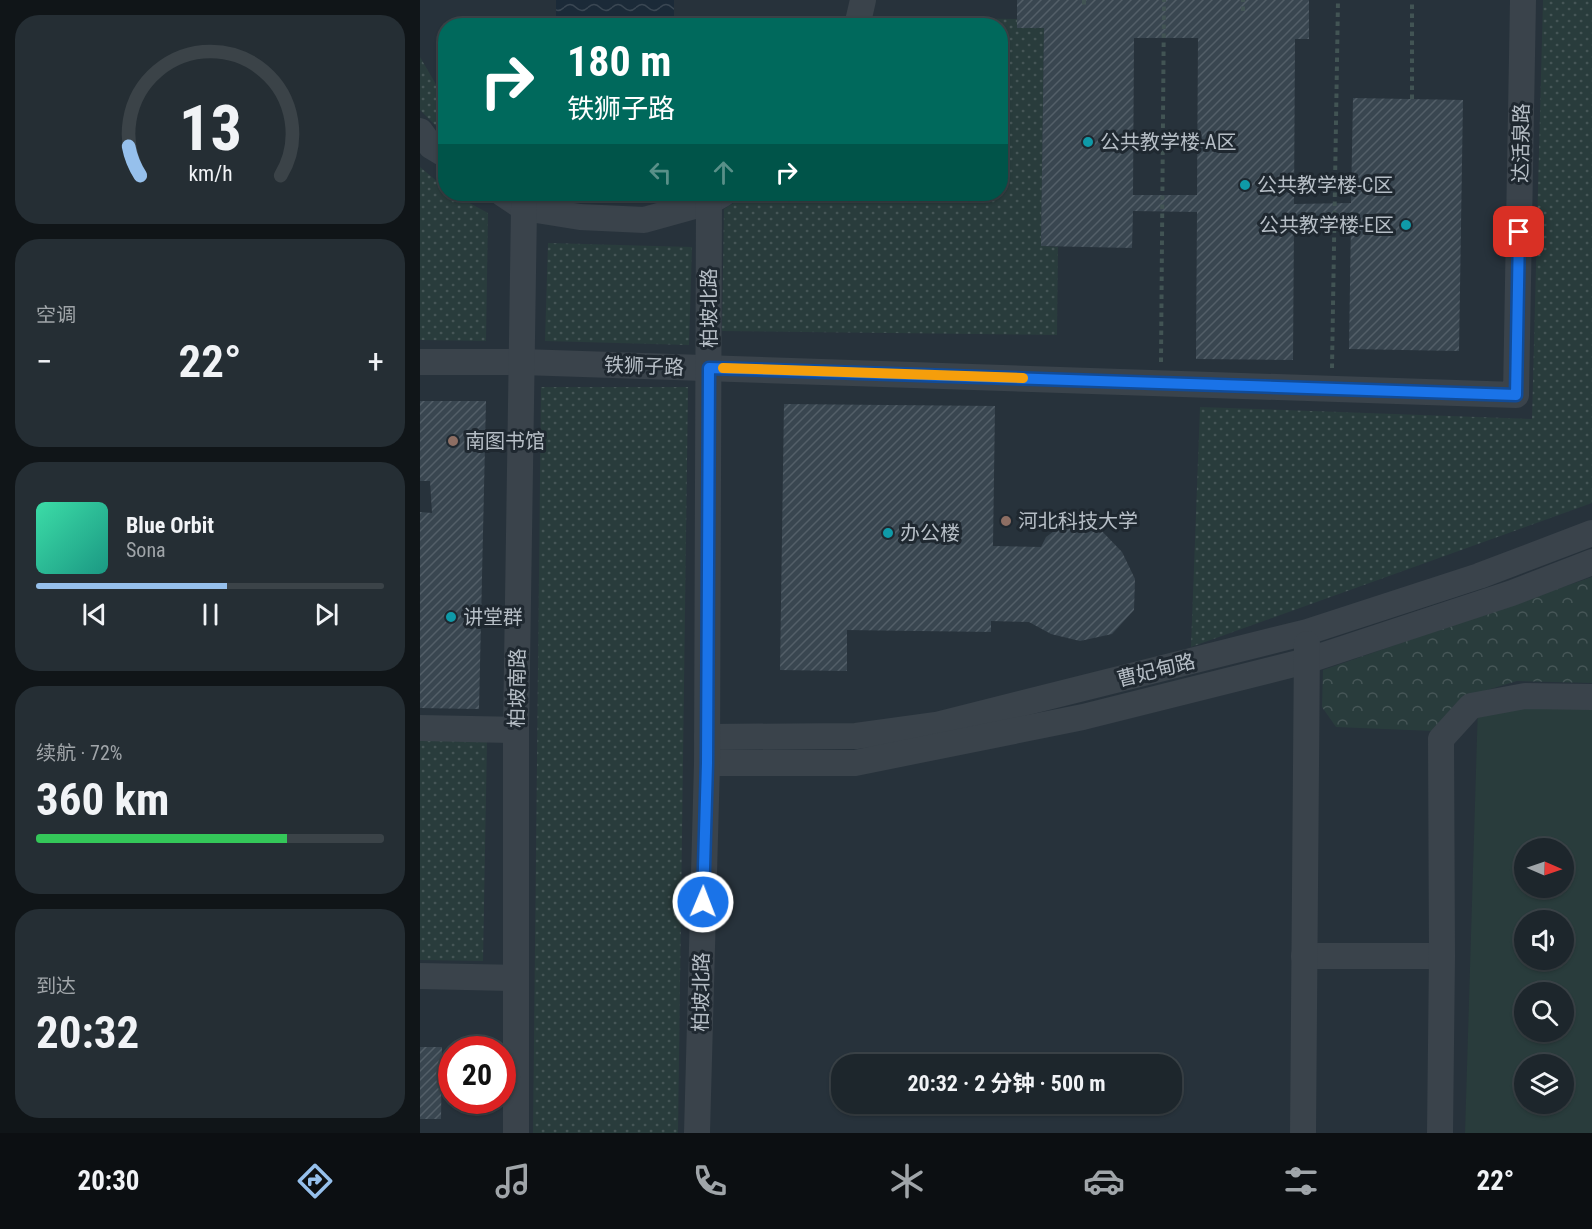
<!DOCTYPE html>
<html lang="zh">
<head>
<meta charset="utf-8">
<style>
	:root { --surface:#1d262c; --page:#252e34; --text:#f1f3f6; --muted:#a0a5a9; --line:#3b4348; --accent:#96c0ec }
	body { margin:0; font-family:"Roboto Condensed","Noto Sans SC",sans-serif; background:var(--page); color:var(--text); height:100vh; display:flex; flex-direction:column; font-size:22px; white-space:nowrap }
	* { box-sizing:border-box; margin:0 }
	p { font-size:20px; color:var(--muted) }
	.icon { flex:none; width:33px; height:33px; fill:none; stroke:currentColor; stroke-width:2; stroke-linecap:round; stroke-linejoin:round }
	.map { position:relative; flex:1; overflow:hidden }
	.drawer { display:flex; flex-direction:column; gap:15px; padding:15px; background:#101518; width:420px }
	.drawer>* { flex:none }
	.guide { position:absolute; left:18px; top:18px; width:570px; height:183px; border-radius:24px; box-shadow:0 2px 4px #0004,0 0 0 2px var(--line); background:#00695c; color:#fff; overflow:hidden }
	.needle { width:39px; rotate:92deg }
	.buttons { position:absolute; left:1094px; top:838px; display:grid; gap:12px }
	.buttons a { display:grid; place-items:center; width:60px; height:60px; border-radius:50%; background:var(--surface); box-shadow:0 2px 4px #0004,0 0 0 2px var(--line); font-size:30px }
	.speed { position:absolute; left:18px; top:1036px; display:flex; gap:12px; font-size:30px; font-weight:700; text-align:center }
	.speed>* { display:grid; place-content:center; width:78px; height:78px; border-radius:50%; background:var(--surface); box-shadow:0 2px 4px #0004,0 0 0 2px var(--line); line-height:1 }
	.speed .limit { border:9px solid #d22; background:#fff; color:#111 }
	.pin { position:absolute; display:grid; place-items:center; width:51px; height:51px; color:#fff; margin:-26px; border-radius:12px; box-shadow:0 3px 9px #0006 }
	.me { position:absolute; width:66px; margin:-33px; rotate:1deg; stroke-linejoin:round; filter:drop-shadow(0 0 4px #0008) }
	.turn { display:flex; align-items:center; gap:21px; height:126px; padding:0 30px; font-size:27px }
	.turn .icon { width:78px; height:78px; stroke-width:2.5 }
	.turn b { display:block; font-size:42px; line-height:51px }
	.lanes { display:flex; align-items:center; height:57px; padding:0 30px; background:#0003; justify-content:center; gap:30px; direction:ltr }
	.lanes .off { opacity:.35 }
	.big { font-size:45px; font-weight:700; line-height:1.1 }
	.drawer .card { flex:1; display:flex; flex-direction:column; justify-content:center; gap:9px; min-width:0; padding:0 21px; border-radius:24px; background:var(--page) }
	.drawer .dial { align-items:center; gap:0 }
	.dial svg { height:156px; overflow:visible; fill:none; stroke:var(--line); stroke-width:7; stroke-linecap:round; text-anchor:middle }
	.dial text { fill:var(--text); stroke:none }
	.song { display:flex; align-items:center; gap:18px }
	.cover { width:72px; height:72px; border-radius:9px; background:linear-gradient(135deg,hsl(160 70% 55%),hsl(170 70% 35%)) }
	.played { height:6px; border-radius:3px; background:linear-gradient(90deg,var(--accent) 55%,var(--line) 55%) }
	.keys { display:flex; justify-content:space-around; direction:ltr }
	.heat { display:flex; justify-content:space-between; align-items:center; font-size:33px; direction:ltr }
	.charge { height:9px; border-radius:4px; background:linear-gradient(90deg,#34c759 72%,var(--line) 0) }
	.trip { position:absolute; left:411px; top:1054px; width:351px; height:60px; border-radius:24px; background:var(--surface); box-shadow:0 2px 4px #0004,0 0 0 2px var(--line); font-weight:700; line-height:60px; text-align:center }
	.dock { display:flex; height:96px; justify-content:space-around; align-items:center; background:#0c0f12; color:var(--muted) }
	.dock .icon { width:42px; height:42px }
	.dock .selected { color:var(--accent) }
	.dock b { font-size:27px; color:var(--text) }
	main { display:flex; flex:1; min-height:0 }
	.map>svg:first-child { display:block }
	.grass { fill:url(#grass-dots) }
	.forest { fill:url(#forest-crowns) }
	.green { fill:#293c3c; fill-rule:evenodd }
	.water { fill:url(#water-waves) }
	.building { fill:url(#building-hatch); fill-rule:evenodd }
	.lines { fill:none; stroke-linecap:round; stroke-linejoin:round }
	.path { stroke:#425454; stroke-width:4; stroke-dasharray:4.5 4.5; stroke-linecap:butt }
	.minor { stroke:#3a434b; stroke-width:26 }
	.route-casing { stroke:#114b97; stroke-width:15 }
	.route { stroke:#1a73e8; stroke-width:10 }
	.slow { stroke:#f59e0b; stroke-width:10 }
	.culture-dot { fill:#0f9aa8; stroke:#1f2830; stroke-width:2 }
	.education-dot { fill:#8d6e63; stroke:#1f2830; stroke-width:2 }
	.labels { text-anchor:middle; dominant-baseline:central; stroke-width:6; stroke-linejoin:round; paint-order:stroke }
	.poi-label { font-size:20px; fill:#b6bec6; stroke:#1f2830; text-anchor:start }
	.street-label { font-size:20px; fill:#b6bec6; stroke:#1f2830 }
</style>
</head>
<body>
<main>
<section class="drawer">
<div class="card dial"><svg viewBox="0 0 100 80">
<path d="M14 69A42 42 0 1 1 86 69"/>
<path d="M14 69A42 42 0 0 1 8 54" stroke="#96c0ec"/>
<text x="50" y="56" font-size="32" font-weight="700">13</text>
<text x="50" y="72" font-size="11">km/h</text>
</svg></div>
<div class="card"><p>空调</p>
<div class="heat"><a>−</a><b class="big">22°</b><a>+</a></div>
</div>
<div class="card">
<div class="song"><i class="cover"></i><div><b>Blue Orbit</b><p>Sona</p></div></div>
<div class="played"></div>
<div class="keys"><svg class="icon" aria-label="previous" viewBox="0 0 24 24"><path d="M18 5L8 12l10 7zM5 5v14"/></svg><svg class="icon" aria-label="pause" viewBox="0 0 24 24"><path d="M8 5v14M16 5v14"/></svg><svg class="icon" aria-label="next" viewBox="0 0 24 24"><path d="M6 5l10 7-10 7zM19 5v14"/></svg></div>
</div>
<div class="card"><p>续航 · 72%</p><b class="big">360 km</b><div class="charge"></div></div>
<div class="card"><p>到达</p><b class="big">20:32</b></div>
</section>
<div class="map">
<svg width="1172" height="1133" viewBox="0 0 1172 1133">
	<defs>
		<pattern id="grass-dots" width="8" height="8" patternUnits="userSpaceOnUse" patternTransform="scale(1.5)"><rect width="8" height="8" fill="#293c3c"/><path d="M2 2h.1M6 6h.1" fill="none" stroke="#465657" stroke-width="1.8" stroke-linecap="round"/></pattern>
		<pattern id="forest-crowns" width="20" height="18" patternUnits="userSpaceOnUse" patternTransform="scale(1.5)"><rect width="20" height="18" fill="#293c3c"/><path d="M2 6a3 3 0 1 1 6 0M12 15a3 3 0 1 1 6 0" fill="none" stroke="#465657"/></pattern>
		<pattern id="water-waves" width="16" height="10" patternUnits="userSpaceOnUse" patternTransform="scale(1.5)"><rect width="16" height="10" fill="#1b2a38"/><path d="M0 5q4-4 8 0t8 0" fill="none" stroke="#3a4753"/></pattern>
		<pattern id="building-hatch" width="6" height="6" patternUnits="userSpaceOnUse" patternTransform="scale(1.5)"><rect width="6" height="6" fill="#394650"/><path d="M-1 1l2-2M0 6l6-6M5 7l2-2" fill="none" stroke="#535f68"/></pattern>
	</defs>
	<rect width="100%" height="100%" fill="#27323b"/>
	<g class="grass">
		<path d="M1123,0H1172V503L771,647L780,407L1112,419Z"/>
		<path d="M449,17L597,19L598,28H624L621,246L638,247L637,335L302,331L304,209L328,194H580V26L446,25Z"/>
		<path d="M0,57L17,86L25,95V135L0,110Z"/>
		<path d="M0,167L25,188L26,194H33L68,213L66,341L0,340Z"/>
		<path d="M128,243L272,247L269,345L125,341Z"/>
		<path d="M121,387H268L258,1133H113Z"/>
		<path d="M0,739L67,741L63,961L0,960Z"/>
	</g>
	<path class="forest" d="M1172,577V683L1097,681L1047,696L1014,731L916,727L902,707L903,670Z"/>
	<path class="green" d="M1058,704L1172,707V1133H1045ZM1104,849H1143V888H1104ZM1104,921H1143V960H1104ZM1104,993H1143V1032H1104ZM1104,1065H1143V1104H1104Z"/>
	<rect class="water" x="136" y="0" width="118" height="17"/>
	<g class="building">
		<path d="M597,0H889V39H875L874,204L931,203L933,98L1043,100L1039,351L929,349L931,220L874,221L873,360L776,359L777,212L713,211L712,248L621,246L624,28H597ZM714,38H778L777,195H713Z"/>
		<path d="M0,401H66L59,709L0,708V512L12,513L10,481H0Z"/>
		<path d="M364,404L575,406L573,546L621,547L626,537L641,526L679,528L702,552L715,579L714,610L692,634L660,641L631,634L609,622L571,621V632L427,630V671L360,670Z"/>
		<path d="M0,1047H22L21,1119H0Z"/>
	</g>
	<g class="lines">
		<g class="path">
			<path d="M664,0V6"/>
			<path d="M823,11V0"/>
			<path d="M992,99V0"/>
			<path d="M741,362L744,0"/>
			<path d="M912,368L918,0"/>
		</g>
		<g class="minor">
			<path d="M437,26L443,0"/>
			<path d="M0,131L11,146L26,155"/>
			<path d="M83,194L104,208L160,217L224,220L289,202L303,194"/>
			<path d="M0,362H102L1096,395L1103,0"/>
			<path d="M0,728L96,730"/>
			<path d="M287,737L436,736L516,725L887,632L1059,576L1172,533"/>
			<path d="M287,763H435L663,717L886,661L1092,593L1172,562"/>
			<path d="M884,956H1022"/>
			<path d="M0,976L96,978"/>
			<path d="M96,1133V730L104,208"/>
			<path d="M277,1133L287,763L289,202"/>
			<path d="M883,1133L887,644"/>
			<path d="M1020,1133L1022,956L1021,739L1051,706L1105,696L1172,697"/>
		</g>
	</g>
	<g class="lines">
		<g class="route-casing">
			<path id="route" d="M283,902L287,763L289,368L1096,395L1099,232"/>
		</g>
		<use href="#route" class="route"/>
		<path class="slow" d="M303,368L603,378"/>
	</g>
	<g class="culture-dot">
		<circle cx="668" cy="142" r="6"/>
		<circle cx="825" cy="185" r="6"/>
		<circle cx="986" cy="225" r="6"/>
		<circle cx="468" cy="533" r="6"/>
		<circle cx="31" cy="617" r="6"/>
	</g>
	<g class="education-dot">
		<circle cx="33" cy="441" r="6"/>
		<circle cx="586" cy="521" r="6"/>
	</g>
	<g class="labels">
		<g class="poi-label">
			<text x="680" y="142">公共教学楼-A区</text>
			<text x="837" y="185">公共教学楼-C区</text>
			<text x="974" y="225" text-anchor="end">公共教学楼-E区</text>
			<text x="45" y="441">南图书馆</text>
			<text x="598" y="521">河北科技大学</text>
			<text x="480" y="533">办公楼</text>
			<text x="43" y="617">讲堂群</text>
		</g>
		<g class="street-label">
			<text transform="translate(1101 143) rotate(-89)">达活泉路</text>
			<text transform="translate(289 308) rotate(-90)">柏坡北路</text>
			<text transform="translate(224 366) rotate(2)">铁狮子路</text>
			<text transform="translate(736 670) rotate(-14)">曹妃甸路</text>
			<text transform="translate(97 688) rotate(-89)">柏坡南路</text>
			<text transform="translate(281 992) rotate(-89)">柏坡北路</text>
		</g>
	</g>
</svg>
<div class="buttons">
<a><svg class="needle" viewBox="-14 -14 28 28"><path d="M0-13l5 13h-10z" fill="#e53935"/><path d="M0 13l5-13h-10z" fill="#a0a5a9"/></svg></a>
<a><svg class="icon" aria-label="sound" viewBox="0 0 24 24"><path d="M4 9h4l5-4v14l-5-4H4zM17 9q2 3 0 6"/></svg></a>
<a><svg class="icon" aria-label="search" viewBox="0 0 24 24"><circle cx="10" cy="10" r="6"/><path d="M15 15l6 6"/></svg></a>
<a><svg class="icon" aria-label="layers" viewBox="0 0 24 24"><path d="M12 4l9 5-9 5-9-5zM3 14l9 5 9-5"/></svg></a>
</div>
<div class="speed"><div class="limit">20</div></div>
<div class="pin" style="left:1099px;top:232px;background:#d93025"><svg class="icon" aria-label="arrive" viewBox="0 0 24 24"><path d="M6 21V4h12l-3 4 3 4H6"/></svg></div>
<svg class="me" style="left:283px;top:902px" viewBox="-20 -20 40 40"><circle r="17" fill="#1a73e8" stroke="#fff" stroke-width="3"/><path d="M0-11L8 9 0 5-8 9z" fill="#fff"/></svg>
<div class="trip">20:32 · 2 分钟 · 500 m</div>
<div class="guide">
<div class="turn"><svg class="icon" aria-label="right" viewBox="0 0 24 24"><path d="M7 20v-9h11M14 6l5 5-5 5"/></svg><div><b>180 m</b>铁狮子路</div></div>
<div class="lanes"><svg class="icon off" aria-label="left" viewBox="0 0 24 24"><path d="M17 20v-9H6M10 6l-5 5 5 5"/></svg><svg class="icon off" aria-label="ahead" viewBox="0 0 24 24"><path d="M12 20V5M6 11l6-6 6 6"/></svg><svg class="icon" aria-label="right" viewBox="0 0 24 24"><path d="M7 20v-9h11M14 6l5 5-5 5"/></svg></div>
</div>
</div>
</main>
<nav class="dock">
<b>20:30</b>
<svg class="icon selected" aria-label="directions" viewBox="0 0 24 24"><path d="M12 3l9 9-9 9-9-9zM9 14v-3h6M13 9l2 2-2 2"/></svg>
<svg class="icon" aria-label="music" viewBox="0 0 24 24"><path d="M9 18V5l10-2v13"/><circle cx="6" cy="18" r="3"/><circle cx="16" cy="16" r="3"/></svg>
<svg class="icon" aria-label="phone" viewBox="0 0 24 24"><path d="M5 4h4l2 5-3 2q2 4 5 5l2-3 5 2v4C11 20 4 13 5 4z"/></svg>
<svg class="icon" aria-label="climate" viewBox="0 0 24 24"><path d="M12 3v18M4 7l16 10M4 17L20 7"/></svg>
<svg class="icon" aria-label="car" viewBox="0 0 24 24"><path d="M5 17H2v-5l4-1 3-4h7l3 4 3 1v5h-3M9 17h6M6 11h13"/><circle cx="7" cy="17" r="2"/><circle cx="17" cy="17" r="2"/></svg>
<svg class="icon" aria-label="filters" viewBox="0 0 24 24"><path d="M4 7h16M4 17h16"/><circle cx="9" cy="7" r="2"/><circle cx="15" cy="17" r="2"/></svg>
<b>22°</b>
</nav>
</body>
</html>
